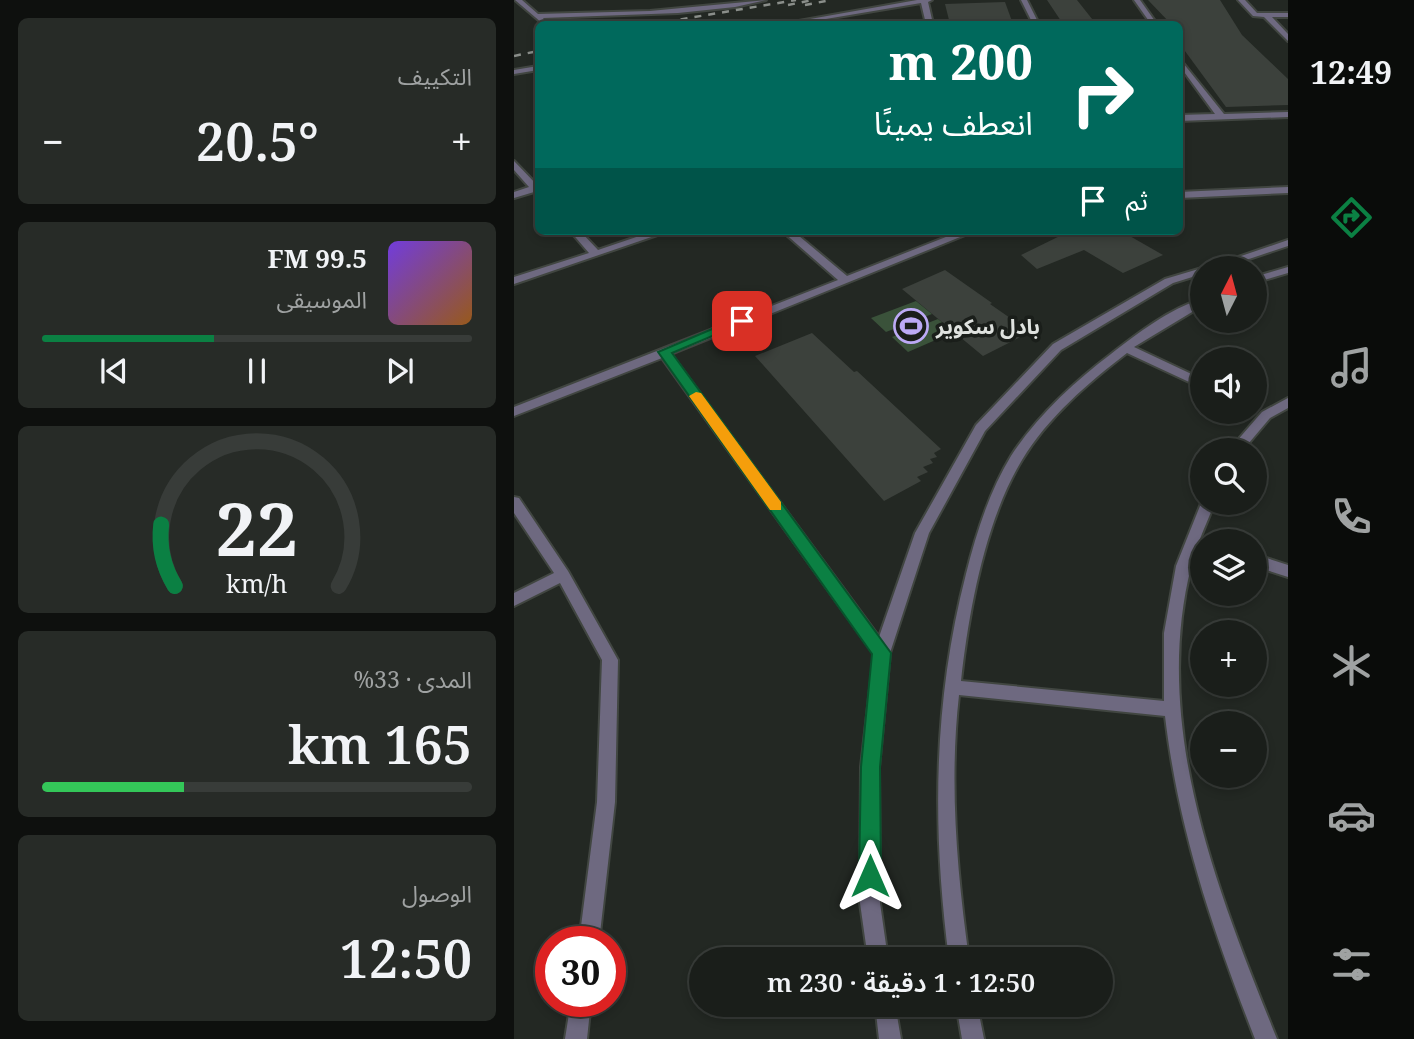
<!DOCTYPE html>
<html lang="ar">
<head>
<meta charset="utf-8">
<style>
	:root { --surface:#1a1e1a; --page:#272b27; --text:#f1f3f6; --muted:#9fa2a2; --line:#383c39; --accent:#0b8043 }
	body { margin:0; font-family:"Noto Serif","Noto Sans Arabic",serif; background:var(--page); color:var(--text); direction:rtl; height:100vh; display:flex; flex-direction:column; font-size:26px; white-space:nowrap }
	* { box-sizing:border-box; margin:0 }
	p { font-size:23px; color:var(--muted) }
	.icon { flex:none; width:38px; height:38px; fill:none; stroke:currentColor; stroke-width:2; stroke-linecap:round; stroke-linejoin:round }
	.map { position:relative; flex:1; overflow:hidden; direction:ltr }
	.sheet { display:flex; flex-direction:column; gap:18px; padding:18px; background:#0e100e; width:514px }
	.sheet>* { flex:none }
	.top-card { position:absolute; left:21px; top:21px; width:648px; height:214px; border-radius:10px; box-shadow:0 4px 10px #0003,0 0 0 2px var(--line); direction:rtl; background:#00695c; color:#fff; overflow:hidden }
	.needle { width:46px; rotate:6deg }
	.controls { position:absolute; left:676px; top:256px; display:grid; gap:14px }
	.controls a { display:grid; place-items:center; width:77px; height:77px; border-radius:50%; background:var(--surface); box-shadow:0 4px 10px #0003,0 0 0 2px var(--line); font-size:35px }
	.speed { position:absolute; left:21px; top:926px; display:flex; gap:14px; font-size:35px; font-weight:700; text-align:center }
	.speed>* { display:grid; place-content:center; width:91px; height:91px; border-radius:50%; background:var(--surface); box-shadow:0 4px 10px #0003,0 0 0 2px var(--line); line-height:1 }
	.speed .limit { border:10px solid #d22; background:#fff; color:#111 }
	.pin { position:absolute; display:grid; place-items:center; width:60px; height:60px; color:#fff; margin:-30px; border-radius:14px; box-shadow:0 4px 10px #0006 }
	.me { position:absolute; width:77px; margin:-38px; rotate:0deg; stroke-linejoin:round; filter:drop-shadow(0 0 5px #0008) }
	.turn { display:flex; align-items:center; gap:24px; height:147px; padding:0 35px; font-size:32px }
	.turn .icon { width:91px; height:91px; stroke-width:2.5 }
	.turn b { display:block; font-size:49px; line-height:60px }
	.then { display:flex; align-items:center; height:66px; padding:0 35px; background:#0003; gap:14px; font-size:26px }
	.big { font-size:52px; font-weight:600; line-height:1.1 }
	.sheet .tile { flex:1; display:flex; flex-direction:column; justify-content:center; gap:10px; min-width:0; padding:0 24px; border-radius:10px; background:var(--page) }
	.sheet .dial { align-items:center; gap:0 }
	.dial svg { height:182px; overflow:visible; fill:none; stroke:var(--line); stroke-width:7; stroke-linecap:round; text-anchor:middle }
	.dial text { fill:var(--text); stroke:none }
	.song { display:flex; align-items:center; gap:21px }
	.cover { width:84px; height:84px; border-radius:10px; background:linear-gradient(135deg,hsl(260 70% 55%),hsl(30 70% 35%)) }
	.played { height:7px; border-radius:4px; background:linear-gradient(90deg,var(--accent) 40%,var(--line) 40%) }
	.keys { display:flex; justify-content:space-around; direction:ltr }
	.heat { display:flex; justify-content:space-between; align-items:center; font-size:38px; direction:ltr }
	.charge { height:10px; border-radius:5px; background:linear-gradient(90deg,#34c759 33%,var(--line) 0) }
	.trip { position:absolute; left:175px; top:947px; width:424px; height:70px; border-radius:35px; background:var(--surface); box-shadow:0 4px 10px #0003,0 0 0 2px var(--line); font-weight:600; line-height:70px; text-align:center; direction:rtl }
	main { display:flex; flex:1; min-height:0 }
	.tab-bar { display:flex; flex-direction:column; width:126px; justify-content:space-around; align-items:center; background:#0a0c0a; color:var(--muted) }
	.tab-bar .icon { width:49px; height:49px }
	.tab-bar .selected { color:var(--accent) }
	.tab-bar b { font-size:32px; color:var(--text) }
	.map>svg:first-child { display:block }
	.green { fill:#3a523a }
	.building { fill:#3c413c }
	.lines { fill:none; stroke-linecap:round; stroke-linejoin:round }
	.minor-casing { stroke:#414641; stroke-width:4 }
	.minor { fill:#6e6980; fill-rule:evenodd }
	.rail { stroke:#8a8e8a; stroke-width:2.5; stroke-dasharray:7 7; stroke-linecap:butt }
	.route { fill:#0b8043; stroke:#07532c; stroke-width:2 }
	.slow { fill:#f59e0b }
	.labels { text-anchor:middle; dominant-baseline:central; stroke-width:7; stroke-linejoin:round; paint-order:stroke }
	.poi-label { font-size:21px; font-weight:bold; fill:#dfe2df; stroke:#1a1e1a; text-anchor:start }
</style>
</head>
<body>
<main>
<nav class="tab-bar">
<b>12:49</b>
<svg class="icon selected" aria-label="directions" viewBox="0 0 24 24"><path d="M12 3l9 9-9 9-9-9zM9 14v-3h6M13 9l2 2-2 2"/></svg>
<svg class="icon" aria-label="music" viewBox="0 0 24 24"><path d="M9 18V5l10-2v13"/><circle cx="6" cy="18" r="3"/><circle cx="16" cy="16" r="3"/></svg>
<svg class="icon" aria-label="phone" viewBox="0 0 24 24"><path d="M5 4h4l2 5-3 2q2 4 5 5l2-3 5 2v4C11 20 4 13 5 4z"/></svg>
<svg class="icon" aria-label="climate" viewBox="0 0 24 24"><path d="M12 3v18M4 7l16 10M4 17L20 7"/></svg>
<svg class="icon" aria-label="car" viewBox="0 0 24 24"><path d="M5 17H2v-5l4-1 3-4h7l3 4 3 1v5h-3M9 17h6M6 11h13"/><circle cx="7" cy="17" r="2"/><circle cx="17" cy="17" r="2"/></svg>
<svg class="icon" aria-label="filters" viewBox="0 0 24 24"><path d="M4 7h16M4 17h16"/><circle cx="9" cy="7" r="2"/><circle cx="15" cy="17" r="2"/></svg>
</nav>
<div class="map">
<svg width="774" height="1039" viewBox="0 0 774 1039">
	<rect width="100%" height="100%" fill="#232823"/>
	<g class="green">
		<path d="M402,301L418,314L372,332L357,318Z"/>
		<path d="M424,319L440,332L394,352L378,337Z"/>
	</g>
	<g class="building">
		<path d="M533,0H563L582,24H549Z"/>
		<path d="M634,0H706L728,35L774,79V105L712,107L668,47L669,39L665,34V24H657Z"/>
		<path d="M491,2L499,24H436L431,4Z"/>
		<path d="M556,231H607L649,255L609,273L570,250L523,269L507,255Z"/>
		<path d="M431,270L478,303L476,304L516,332L469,356L388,289Z"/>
		<path d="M298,333L340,372L343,371L427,449L420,453L423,457L416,459L419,463L409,467L414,472L403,477L407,481L370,501L241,356Z"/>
	</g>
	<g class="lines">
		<g class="minor-casing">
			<g id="minor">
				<path d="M1,0H8L24,14L136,11L252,0L221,7L164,13L29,18L31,21L28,23Z"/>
				<path d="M403,0H418L414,2L419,24H412L407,3L282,24H268Z"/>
				<path d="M507,0H513L525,24H519Z"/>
				<path d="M620,0H626L643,24H637Z"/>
				<path d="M724,0H731L743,13H774V17H758L774,34V41L750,17L739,16Z"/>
				<path d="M665,58L710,114L774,112V117L665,121V115L701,114L665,65Z"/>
				<path d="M24,66V70L0,74V70Z"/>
				<path d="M0,161L24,186V194L20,192L0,198V192L15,187L0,170Z"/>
				<path d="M774,187V193L665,198V192Z"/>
				<path d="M56,231H66L84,250L140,231H155L0,284V277L75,253Z"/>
				<path d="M268,231H279L333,276L447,231H461L157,354L365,637L401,533L462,425L539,344L651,279L688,268V274L659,283L547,350L471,431L415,533L376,653L365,767L366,903L374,959H354L346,903L347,767L360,654L148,358L0,416V407L324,280Z"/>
				<path d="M774,240V246L708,268H692Z"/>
				<path d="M774,267V273L740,283V277Z"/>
				<path d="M688,299V306L620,347L688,379V388L613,353C574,383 534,417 508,460C471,521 455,610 447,681L650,701V633L662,566L688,501L701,502C693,523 682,545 677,567C637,727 704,893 763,1039H741C699,930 665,833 651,716L445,695C435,783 443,872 455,959H435C418,829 419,702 452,574C462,534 475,492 497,456C523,416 560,382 597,354C624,333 655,309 688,299Z"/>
				<path d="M774,398V408L756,418L729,450H715L748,412Z"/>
				<path d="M0,497L5,498L54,571L104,660L101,802L85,942H65L83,802L88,660L46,583L0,606V593L40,573L0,513Z"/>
				<path d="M740,554L774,565V577L740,566Z"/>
				<path d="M57,1001H77L73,1039H51Z"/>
				<path d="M361,1004H381L387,1039H365Z"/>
				<path d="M442,1004H463L470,1039H448Z"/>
			</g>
		</g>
		<use href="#minor" class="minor"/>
		<g class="rail">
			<path d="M274,5L299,0"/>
			<path d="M291,5L317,0"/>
			<path d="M139,24L282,0"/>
			<path d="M0,56L24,51"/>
		</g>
	</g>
	<path class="route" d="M224,318L234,321L158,353L377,653L366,767L367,876L364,884L356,887L348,884L345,876L347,767L358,654L144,352Z"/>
	<path class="slow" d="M182,392L187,393L267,502V510H256L175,396Z"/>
	<defs>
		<g id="stadium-ring" transform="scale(1.75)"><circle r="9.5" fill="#1a1e1a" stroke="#bcaaf5" stroke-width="1.5"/><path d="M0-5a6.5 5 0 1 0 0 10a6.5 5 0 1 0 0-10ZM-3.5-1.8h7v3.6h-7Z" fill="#bcaaf5"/></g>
	</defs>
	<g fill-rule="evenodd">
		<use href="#stadium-ring" x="397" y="326"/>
	</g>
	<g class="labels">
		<g class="poi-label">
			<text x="422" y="326">بادل سكوير</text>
		</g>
	</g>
</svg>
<div class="controls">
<a><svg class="needle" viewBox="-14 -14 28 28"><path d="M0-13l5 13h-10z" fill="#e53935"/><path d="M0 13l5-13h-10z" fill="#9fa2a2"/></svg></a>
<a><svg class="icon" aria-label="sound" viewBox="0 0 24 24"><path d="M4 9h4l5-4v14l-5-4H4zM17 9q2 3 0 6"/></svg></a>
<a><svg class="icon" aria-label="search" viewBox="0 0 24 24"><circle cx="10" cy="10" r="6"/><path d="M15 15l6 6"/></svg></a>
<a><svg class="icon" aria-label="layers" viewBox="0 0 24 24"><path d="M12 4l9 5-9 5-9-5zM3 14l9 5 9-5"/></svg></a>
<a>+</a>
<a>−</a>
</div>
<div class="speed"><div class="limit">30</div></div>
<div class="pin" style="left:228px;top:321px;background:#d93025"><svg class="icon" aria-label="arrive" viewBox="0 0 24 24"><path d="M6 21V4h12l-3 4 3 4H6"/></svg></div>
<svg class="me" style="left:356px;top:876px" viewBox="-20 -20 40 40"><path d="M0-17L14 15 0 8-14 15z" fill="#0b8043" stroke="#fff" stroke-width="4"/></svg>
<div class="trip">12:50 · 1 دقيقة · 230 m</div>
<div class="top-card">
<div class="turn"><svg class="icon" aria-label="right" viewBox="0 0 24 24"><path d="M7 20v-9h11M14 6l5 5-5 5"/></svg><div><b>200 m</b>انعطف يمينًا</div></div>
<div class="then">ثم<svg class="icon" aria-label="arrive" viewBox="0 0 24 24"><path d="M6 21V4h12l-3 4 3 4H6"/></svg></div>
</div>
</div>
<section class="sheet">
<div class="tile"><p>التكييف</p>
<div class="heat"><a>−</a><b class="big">20.5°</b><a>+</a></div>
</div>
<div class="tile">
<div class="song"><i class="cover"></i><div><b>99.5 FM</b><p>الموسيقى</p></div></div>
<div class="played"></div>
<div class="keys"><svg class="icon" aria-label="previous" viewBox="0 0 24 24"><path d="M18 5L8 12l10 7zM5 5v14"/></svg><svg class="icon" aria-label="pause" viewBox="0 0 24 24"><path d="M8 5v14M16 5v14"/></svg><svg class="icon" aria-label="next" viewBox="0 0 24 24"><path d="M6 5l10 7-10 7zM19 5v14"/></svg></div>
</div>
<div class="tile dial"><svg viewBox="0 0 100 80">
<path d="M14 69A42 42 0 1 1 86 69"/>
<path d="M14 69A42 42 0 0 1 8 42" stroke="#0b8043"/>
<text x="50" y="56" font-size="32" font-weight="700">22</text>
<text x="50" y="72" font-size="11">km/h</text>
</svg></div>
<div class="tile"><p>المدى · 33%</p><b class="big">165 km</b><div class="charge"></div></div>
<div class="tile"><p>الوصول</p><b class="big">12:50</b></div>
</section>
</main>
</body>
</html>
